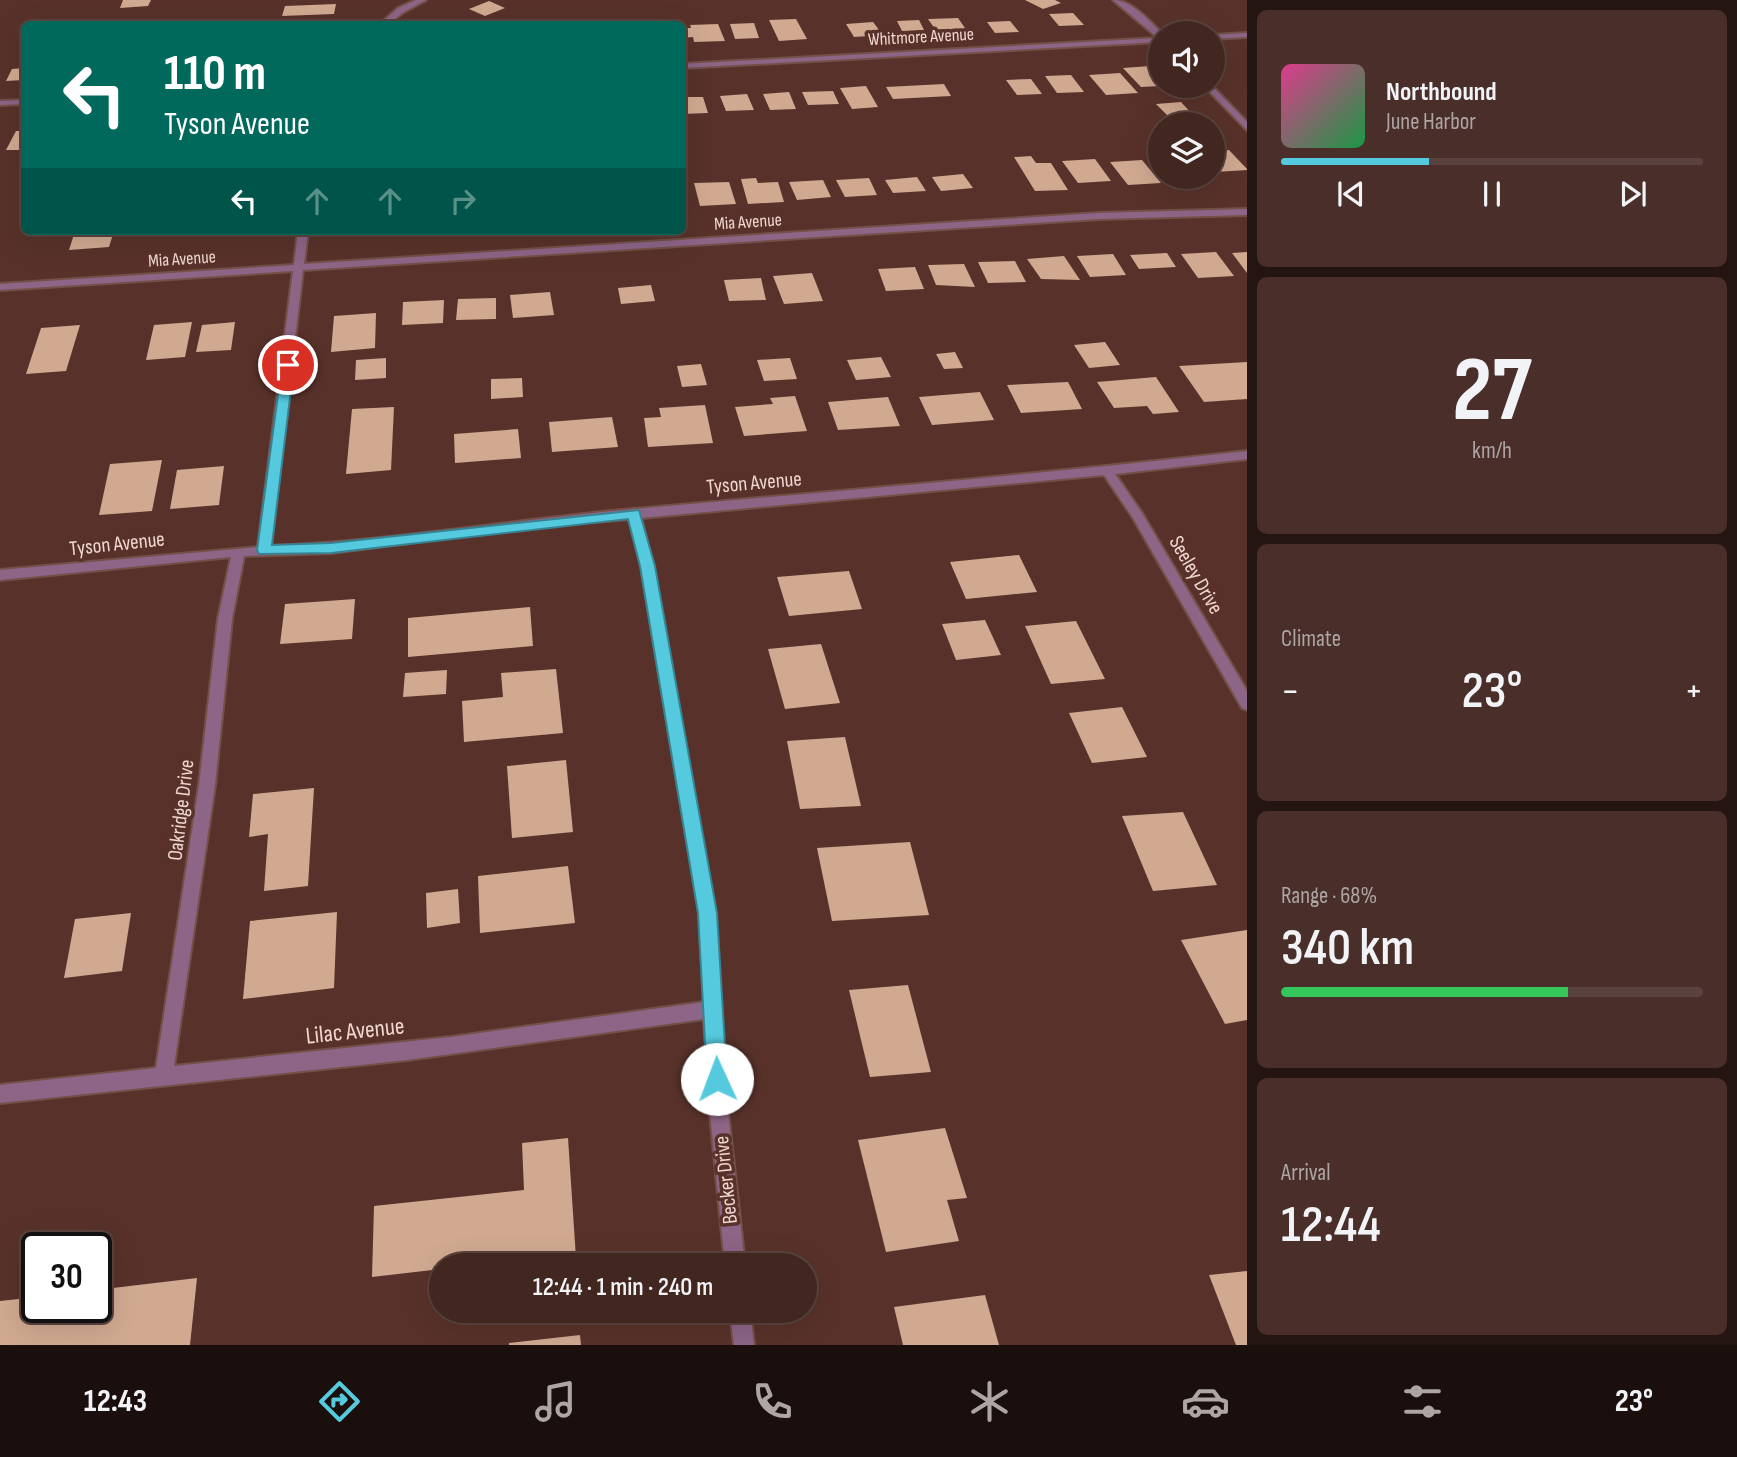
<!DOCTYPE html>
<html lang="en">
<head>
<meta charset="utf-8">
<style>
	:root { --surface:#422620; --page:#492e29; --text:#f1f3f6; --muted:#aea5a5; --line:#5a433e; --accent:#55cadf }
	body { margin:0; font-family:"Sofia Sans Condensed",sans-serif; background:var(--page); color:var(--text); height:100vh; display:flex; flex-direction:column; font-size:26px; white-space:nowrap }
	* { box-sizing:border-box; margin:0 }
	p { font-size:23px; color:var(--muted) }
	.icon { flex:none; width:38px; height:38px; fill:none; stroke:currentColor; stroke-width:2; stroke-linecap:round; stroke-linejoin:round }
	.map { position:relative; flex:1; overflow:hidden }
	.side { display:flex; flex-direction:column; gap:10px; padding:10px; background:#241512; width:490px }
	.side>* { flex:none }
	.top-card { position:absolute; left:21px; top:21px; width:665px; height:214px; border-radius:10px; box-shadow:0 7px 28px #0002,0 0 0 2px var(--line); background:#00695c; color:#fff; overflow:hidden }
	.buttons { position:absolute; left:1148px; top:21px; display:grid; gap:14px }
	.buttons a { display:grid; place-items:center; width:77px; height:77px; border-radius:50%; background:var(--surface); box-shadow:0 7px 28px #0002,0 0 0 2px var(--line); font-size:35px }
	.speed { position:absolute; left:21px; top:1232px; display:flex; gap:14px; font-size:35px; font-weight:700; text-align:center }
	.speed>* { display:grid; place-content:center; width:91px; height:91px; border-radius:50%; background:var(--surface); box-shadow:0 7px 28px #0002,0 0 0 2px var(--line); line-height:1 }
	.speed .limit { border:4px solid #111; border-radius:10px; background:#fff; color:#111 }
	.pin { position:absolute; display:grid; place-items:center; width:60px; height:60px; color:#fff; margin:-30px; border:4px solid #fff; border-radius:50%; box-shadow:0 2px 7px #0007 }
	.me { position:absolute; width:77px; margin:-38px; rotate:358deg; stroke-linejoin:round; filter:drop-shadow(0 0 5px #0008) }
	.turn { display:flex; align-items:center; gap:24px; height:147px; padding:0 28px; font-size:32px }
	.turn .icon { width:91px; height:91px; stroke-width:2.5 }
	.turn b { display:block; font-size:49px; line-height:60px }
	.lanes { display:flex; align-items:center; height:66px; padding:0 28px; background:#0003; justify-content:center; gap:35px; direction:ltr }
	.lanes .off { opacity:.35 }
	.big { font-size:52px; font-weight:600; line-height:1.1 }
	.side .tile { flex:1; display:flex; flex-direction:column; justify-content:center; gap:10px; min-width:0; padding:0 24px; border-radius:10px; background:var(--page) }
	.side .dial { align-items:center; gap:0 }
	.dial b { font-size:91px; line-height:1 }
	.song { display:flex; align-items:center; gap:21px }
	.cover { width:84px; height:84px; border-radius:10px; background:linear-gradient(135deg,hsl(330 70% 55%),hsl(140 70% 35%)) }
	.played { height:7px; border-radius:4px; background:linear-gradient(90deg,var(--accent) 35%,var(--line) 35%) }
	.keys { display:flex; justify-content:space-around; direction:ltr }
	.heat { display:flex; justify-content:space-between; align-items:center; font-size:38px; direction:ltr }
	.charge { height:10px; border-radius:5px; background:linear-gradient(90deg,#34c759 68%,var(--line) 0) }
	.trip { position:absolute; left:429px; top:1253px; width:388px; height:70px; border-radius:35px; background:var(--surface); box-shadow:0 7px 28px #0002,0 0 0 2px var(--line); font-weight:600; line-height:70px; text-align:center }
	.menu { display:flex; height:112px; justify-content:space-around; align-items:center; background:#1a0f0d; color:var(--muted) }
	.menu .icon { width:49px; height:49px }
	.menu .current { color:var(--accent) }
	.menu b { font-size:32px; color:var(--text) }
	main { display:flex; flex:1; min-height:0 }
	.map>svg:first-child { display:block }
	.building { fill:#d1a991 }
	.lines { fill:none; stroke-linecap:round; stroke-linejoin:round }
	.street-casing { stroke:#735048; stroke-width:4 }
	.street { fill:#8d6587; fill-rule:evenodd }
	.route { fill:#55cadf; stroke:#378391; stroke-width:2 }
	.labels { text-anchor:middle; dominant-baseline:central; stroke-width:7; stroke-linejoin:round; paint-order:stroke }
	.far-street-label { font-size:18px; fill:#f0d7d1; stroke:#58322a }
	.street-label { font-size:21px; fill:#f0d7d1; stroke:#58322a }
	.near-street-label { font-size:24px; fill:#f0d7d1; stroke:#58322a }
</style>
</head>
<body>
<main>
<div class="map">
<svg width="1247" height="1345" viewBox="0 0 1247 1345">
	<rect width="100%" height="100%" fill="#58322a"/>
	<g class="building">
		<path d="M123,0H151L148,6L120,8Z"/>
		<path d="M1025,0H1055L1061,3L1043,9Z"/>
		<path d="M489,1L505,8L485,16L469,9Z"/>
		<path d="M336,4L334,14L282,16L285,6Z"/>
		<path d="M1073,13L1084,25L1059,26L1049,14Z"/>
		<path d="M958,18L967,31L935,29L928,19Z"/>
		<path d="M796,19L807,39L779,41L769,20Z"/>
		<path d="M919,20L924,30L902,31L897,21Z"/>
		<path d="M1010,21L1019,32L995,33L987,22Z"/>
		<path d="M873,22L883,35L854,37L846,24Z"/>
		<path d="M754,23L759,38L735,39L730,24Z"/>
		<path d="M718,24L725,41L694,42L693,37L682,38V28H691L690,25Z"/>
		<path d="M1150,66L1160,77V86L1141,87L1123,68Z"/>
		<path d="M24,68V80L6,81L12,69Z"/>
		<path d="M1120,73L1138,93L1106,95L1089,75Z"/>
		<path d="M1071,75L1084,92L1057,93L1045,76Z"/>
		<path d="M1031,79L1042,94L1017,95L1006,80Z"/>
		<path d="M944,84L951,96L893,99L886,87Z"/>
		<path d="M866,86L878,107L852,109L840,88Z"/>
		<path d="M833,91L839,104L808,105L802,92Z"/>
		<path d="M789,92L796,109L770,110L763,94Z"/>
		<path d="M747,94L754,110L726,111L720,96Z"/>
		<path d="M682,97H703L708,113L682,114Z"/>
		<path d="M1181,102L1192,114L1167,115L1156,104Z"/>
		<path d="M16,131H24V150H6Z"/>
		<path d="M1229,150L1247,169V170L1216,172L1213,169V151Z"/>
		<path d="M1031,156L1036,163H1051L1068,190L1035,191L1014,157Z"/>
		<path d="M1095,159L1111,181L1078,183L1062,161Z"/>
		<path d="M1142,160L1161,183L1128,185L1110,162Z"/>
		<path d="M963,174L973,188L941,191L932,177Z"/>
		<path d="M917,177L926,191L893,193L885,180Z"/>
		<path d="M1167,177H1205V179L1171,181Z"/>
		<path d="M756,178L758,183L778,182L784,202L748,204L741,179Z"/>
		<path d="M869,178L877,195L845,197L836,180Z"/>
		<path d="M823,180L831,197L797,200L789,182Z"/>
		<path d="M729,182L736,204L700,206L694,183Z"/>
		<path d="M75,231H114L109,247L69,250Z"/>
		<path d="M1216,252L1234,276L1198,278L1181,254Z"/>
		<path d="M1247,252V273L1232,253Z"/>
		<path d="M1167,253L1176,267L1139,269L1130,255Z"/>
		<path d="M1113,254L1126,275L1090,277L1077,256Z"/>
		<path d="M1064,256L1080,280L1041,279L1027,259Z"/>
		<path d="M1015,261L1026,282L988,283L978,262Z"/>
		<path d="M964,264L975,287L936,285L928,265Z"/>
		<path d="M915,267L924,289L886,291L878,269Z"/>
		<path d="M812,273L823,301L784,304L773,276Z"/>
		<path d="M761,278L766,300L729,301L724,280Z"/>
		<path d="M651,285L655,301L621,304L618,288Z"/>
		<path d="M550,292L554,315L513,318L510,295Z"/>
		<path d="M496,298V319L456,320L458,299Z"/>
		<path d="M444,300L443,323L402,325L403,302Z"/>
		<path d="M376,313L375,348L331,352L334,316Z"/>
		<path d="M192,322L185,357L146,360L154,325Z"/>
		<path d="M235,322L231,350L196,352L202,325Z"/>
		<path d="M80,325L66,371L26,374L41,328Z"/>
		<path d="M1105,342L1120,365L1089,368L1074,345Z"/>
		<path d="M955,352L963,368L944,369L936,354Z"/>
		<path d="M881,357L891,377L856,380L847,360Z"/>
		<path d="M386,358V378L355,380L356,360Z"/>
		<path d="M790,358L797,379L764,381L757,360Z"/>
		<path d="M1247,362V399L1204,402L1179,366Z"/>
		<path d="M701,364L707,385L682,387L677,366Z"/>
		<path d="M1156,377L1179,412L1153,414L1147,406L1114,408L1097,382Z"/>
		<path d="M522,378L523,397L491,399V379Z"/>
		<path d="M1068,382L1082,409L1021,413L1007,385Z"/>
		<path d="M980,392L994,420L932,425L919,397Z"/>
		<path d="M795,396L807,431L744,436L735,407L773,404L770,398Z"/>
		<path d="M888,397L900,426L838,430L828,402Z"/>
		<path d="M705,405L713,443L648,447L644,418L661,417L659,408Z"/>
		<path d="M394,407L391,470L346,474L352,409Z"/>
		<path d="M612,417L618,447L552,452L549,422Z"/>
		<path d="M518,429L521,458L455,463L454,434Z"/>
		<path d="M162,460L152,511L99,515L110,464Z"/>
		<path d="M224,466L219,505L170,509L177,470Z"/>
		<path d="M1019,555L1037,592L966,599L950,562Z"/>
		<path d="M849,571L862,609L789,616L777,577Z"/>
		<path d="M355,599L352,639L280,644L285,604Z"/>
		<path d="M530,607L533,646L408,657V618Z"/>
		<path d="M985,620L1001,655L956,660L942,624Z"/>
		<path d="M1076,621L1105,679L1051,684L1025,626Z"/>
		<path d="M821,644L840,703L785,709L768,649Z"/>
		<path d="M556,669L563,733L464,742L462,701L503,697L501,673Z"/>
		<path d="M447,670L446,694L403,697L405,673Z"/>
		<path d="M1122,707L1147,757L1092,763L1069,713Z"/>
		<path d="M845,737L861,806L800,809L787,741Z"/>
		<path d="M566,760L573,832L512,838L507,766Z"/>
		<path d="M314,788L308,886L264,891L268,834L249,837L253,794Z"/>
		<path d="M1183,812L1217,885L1153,891L1122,816Z"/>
		<path d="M910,842L929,915L832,921L817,848Z"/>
		<path d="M568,866L575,923L480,933L478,876Z"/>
		<path d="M458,889L460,923L427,928L426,893Z"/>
		<path d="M337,912L334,988L243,999L250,921Z"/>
		<path d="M131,913L122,971L64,978L75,919Z"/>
		<path d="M1247,930V1020L1225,1024L1181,940Z"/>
		<path d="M908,985L931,1072L870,1077L849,990Z"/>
		<path d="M945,1128L967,1198L947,1200L959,1241L886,1252L858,1140Z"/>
		<path d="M568,1138L576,1258L547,1261V1265H441V1269L372,1277L374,1206L524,1190L522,1143Z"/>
		<path d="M1247,1271V1345H1236L1209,1275Z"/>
		<path d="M197,1278L190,1345H0V1301L37,1297V1307H96V1290Z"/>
		<path d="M985,1295L999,1345H903L894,1307Z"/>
		<path d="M580,1335L581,1345H509V1343Z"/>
	</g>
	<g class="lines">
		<g class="street-casing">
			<g id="street">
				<path d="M416,0H426L404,12L388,24H380L398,8Z"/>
				<path d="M1113,0C1132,0 1149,21 1162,33L1160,42L682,68V64L1158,38Z"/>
				<path d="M1247,33V37L1213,39V35Z"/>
				<path d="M1204,86H1212L1247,122V130Z"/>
				<path d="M24,100V104L0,105V101Z"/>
				<path d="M1247,209V215L1099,219L303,270L271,546C392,541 512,520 633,509C838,491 1043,474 1247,451V459L1115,474L1142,513L1247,691V710L1242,708L1133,518L1104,475L641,518L653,566L715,913L727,1103L745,1265H725L709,1103L704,1019L407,1060L0,1103V1085L156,1068L199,785L218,619L231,557L0,580V570L258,547L293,271L0,290V284L294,265L298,231H308L304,264L1099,213ZM629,519L641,566L699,913L704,1002L451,1037L174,1066L215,785L232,619L244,556L331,553L531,527Z"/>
				<path d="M730,1311H750L754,1345H734Z"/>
			</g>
		</g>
		<use href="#street" class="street"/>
	</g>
	<path class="route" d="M288,362L294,365L272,545L331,543L639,510L655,566L717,913L727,1079L724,1086L717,1089L710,1086L707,1079L698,913L640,566L628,519L331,553L259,554L257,550L282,365Z"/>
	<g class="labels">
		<g class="far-street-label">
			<text transform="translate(921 37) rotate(-3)">Whitmore Avenue</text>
			<text transform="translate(748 222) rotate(-4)">Mia Avenue</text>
			<text transform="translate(182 259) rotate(-4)">Mia Avenue</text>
		</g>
		<g class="street-label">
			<text transform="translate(754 483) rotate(-5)">Tyson Avenue</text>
			<text transform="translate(117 544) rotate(-6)">Tyson Avenue</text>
			<text transform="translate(1196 575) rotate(60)">Seeley Drive</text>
			<text transform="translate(181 810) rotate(-83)">Oakridge Drive</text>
			<text transform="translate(726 1180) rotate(-96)">Becker Drive</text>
		</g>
		<g class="near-street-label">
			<text transform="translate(355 1031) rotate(-6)">Lilac Avenue</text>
		</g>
	</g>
</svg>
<div class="buttons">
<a><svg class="icon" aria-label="sound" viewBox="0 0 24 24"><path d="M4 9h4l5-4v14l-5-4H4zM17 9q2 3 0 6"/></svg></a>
<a><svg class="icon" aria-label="layers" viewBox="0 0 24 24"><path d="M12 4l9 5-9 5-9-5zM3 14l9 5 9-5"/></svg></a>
</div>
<div class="speed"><div class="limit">30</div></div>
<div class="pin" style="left:288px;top:365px;background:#d93025"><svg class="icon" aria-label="arrive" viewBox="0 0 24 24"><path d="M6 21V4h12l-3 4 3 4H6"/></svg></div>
<svg class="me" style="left:717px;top:1079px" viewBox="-20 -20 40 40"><circle r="19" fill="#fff"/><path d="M0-13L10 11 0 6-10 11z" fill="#55cadf"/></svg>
<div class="trip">12:44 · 1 min · 240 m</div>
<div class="top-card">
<div class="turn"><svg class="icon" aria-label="left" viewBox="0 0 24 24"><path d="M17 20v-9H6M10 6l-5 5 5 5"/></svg><div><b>110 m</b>Tyson Avenue</div></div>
<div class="lanes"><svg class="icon" aria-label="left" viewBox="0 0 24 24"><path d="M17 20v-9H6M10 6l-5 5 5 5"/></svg><svg class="icon off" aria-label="ahead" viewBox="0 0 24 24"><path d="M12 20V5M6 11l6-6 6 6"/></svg><svg class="icon off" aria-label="ahead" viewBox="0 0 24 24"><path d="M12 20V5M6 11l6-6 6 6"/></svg><svg class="icon off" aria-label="right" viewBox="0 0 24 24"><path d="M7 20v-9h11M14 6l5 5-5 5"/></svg></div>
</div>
</div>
<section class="side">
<div class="tile">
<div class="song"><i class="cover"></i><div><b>Northbound</b><p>June Harbor</p></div></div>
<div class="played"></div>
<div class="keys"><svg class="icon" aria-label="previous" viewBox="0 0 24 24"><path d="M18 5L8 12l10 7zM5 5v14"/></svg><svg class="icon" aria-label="pause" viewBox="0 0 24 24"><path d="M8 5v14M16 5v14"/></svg><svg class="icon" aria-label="next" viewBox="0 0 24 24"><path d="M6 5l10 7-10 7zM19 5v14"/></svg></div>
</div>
<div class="tile dial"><b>27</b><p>km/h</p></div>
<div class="tile"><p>Climate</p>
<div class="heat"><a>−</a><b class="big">23°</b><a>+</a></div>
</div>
<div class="tile"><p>Range · 68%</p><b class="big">340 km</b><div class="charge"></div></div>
<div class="tile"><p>Arrival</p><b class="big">12:44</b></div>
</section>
</main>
<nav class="menu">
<b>12:43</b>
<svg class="icon current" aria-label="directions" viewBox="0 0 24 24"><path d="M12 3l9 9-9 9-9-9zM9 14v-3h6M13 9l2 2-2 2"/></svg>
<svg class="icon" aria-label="music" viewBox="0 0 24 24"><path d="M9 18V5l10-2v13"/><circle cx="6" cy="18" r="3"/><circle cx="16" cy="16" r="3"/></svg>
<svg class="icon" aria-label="phone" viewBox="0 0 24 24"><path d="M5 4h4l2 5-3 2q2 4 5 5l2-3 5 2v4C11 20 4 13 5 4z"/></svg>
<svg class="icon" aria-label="climate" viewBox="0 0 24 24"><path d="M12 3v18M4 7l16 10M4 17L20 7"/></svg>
<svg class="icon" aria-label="car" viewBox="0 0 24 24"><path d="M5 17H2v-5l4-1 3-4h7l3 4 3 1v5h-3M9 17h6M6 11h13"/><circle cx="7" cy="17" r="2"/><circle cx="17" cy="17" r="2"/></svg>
<svg class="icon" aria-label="filters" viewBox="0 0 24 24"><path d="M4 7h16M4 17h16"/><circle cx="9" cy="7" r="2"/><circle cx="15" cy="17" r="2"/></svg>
<b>23°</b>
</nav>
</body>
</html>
